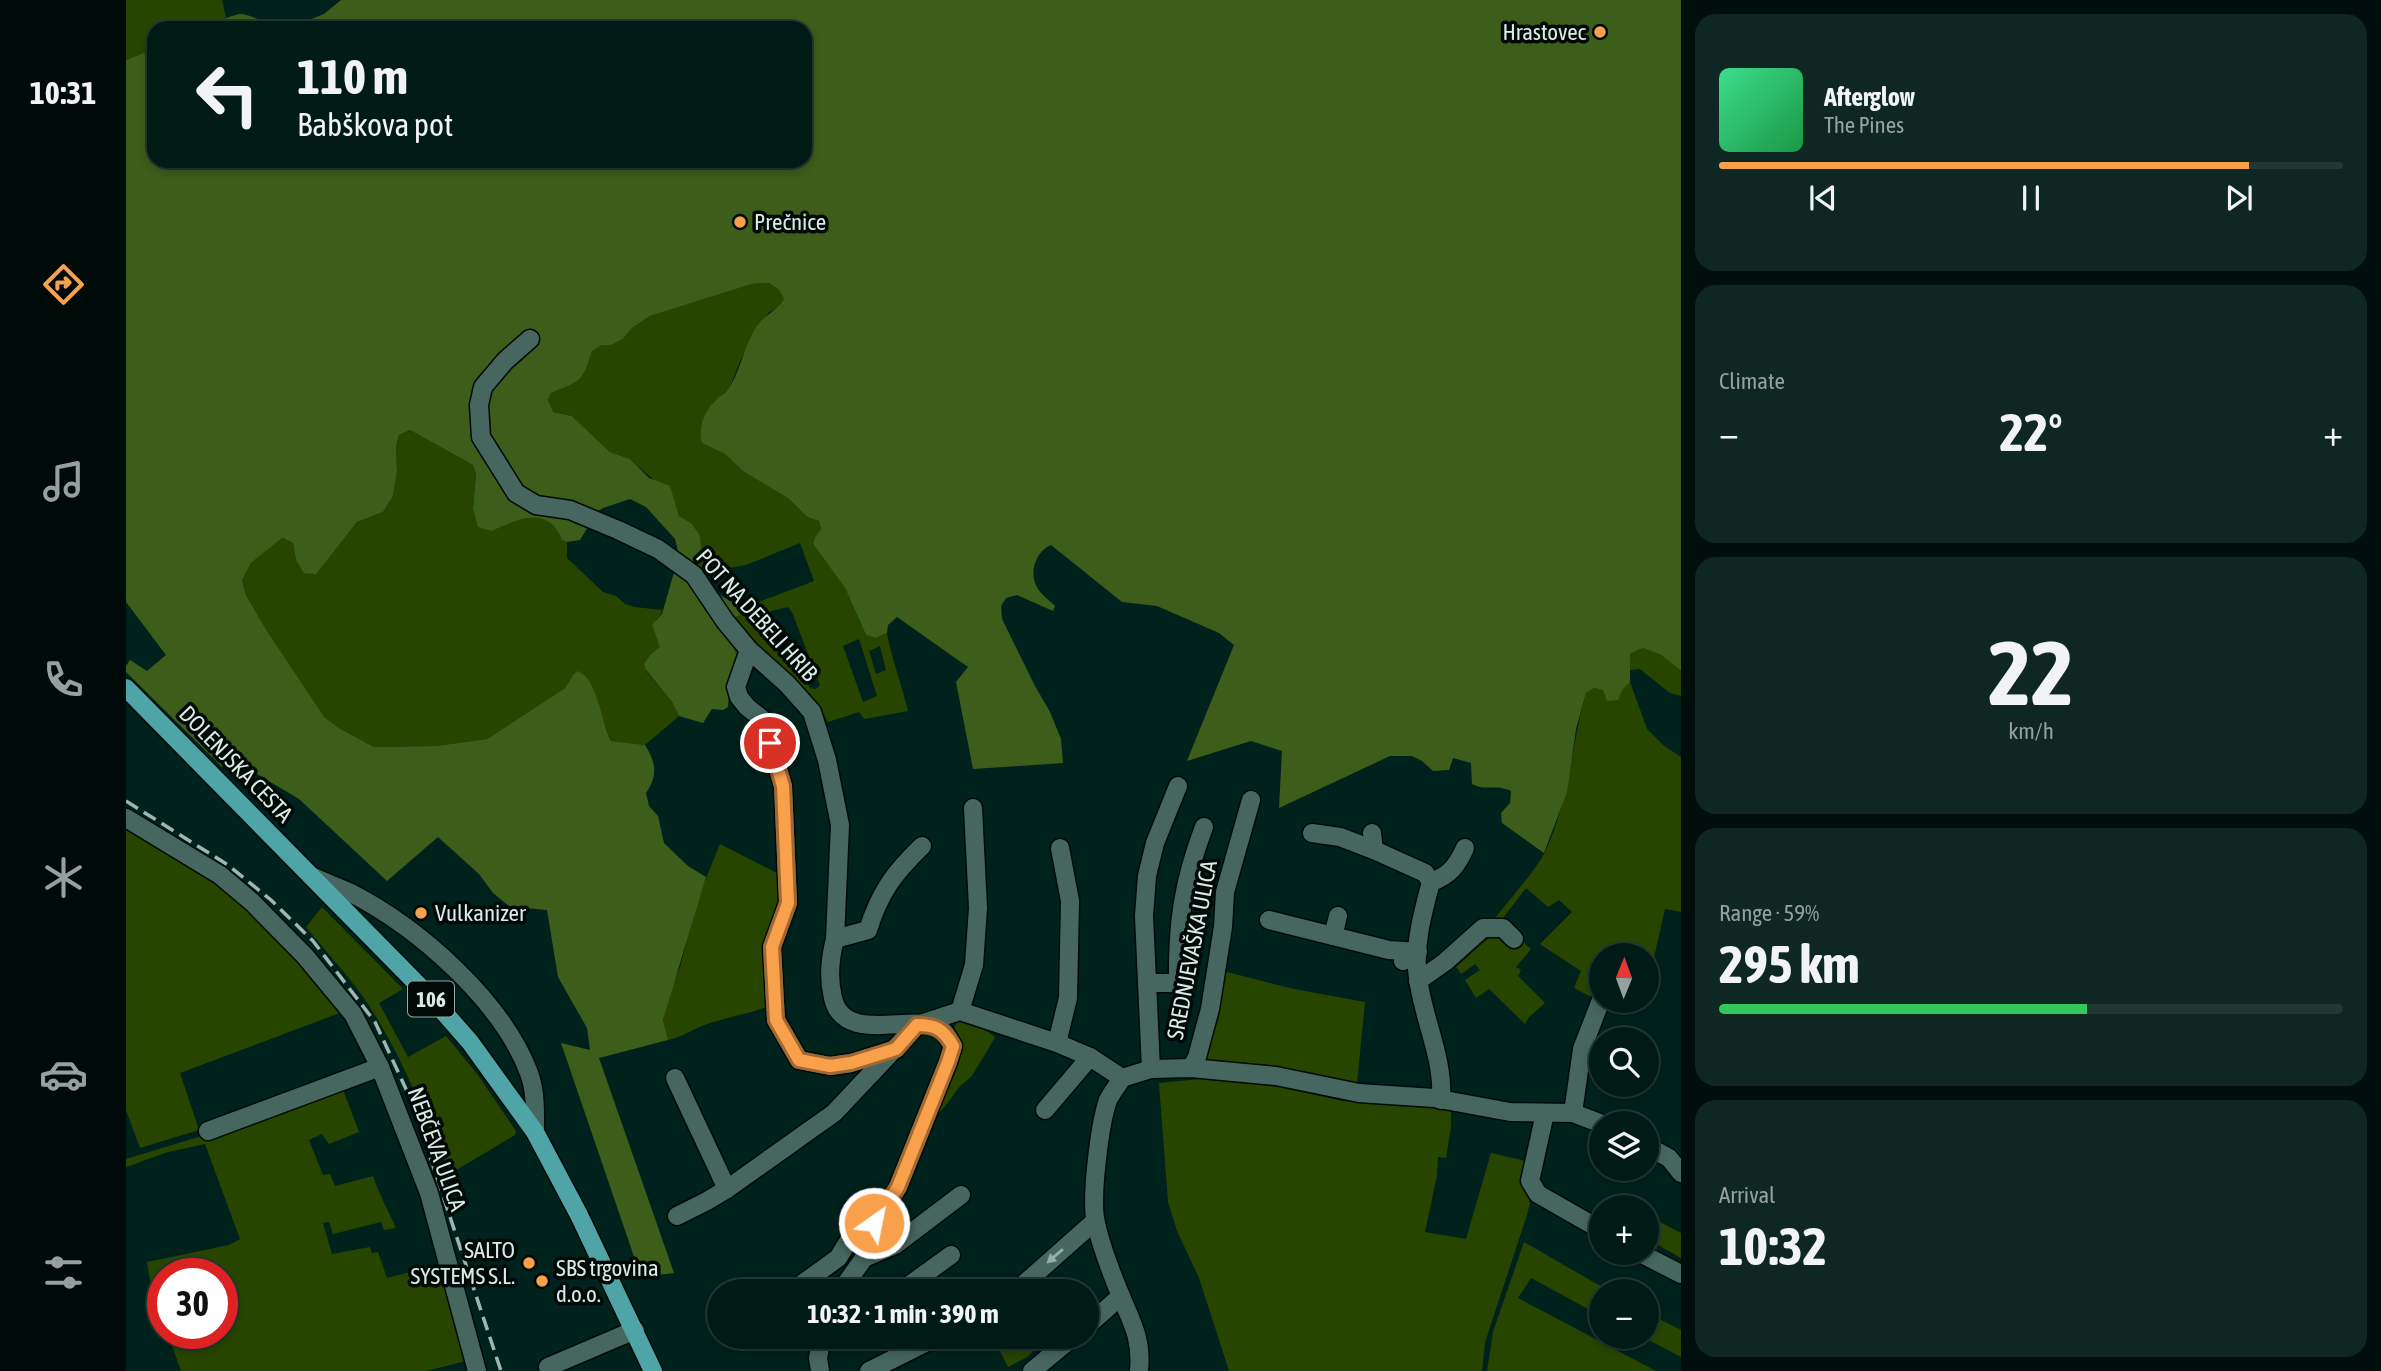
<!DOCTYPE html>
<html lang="en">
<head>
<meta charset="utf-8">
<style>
	:root { --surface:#001a15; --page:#0e2722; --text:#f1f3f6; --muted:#95a1a0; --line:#223834; --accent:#f9a04c }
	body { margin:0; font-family:"Asap Condensed",sans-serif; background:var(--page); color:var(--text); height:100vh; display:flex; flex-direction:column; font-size:26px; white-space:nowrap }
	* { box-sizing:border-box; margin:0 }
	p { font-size:23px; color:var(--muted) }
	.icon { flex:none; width:38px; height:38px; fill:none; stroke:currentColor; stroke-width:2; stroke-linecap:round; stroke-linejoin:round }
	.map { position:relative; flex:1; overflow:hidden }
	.details { display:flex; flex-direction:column; gap:14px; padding:14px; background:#000e0c; width:700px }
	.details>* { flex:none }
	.top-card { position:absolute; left:21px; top:21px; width:665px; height:147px; border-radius:21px; box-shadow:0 4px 10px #0003,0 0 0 2px var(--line); background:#001a15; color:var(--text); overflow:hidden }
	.needle { width:46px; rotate:1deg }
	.controls { position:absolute; left:1463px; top:943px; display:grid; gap:14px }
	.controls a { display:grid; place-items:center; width:70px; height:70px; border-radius:50%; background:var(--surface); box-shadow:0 4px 10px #0003,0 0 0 2px var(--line); font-size:35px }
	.speed { position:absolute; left:21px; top:1258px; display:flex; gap:14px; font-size:35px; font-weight:700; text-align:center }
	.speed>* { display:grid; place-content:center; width:91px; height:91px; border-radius:50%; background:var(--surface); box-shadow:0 4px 10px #0003,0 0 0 2px var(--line); line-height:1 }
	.speed .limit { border:10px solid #d22; background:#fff; color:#111 }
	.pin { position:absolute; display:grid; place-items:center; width:60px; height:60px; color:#fff; margin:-30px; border:4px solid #fff; border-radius:50%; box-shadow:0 2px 7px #0007 }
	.me { position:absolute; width:77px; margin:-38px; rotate:33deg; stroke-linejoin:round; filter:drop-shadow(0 0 5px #0008) }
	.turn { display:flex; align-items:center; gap:24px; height:147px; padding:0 35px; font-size:32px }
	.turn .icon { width:91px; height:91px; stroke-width:2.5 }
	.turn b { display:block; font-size:49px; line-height:60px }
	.big { font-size:52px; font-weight:700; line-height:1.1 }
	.details .widget { flex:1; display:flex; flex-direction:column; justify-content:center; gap:10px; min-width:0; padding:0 24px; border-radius:21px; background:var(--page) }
	.details .dial { align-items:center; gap:0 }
	.dial b { font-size:91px; line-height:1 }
	.song { display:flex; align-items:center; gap:21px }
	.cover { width:84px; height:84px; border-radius:10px; background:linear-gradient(135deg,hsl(150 70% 55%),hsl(140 70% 35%)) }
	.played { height:7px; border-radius:4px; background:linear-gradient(90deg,var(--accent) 85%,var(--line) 85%) }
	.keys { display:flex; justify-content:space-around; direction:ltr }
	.heat { display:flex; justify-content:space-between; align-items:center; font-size:38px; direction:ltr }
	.charge { height:10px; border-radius:5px; background:linear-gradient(90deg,#34c759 59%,var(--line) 0) }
	.trip { position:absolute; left:581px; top:1279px; width:392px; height:70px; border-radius:35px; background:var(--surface); box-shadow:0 4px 10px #0003,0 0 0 2px var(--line); font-weight:700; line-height:70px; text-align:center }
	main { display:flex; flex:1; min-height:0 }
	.dock { display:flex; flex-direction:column; width:126px; justify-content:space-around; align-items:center; background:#000a08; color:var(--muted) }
	.dock .icon { width:49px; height:49px }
	.dock .on { color:var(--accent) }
	.dock b { font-size:32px; color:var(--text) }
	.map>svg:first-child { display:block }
	.green { fill:#284500; fill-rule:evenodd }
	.forest { fill:#3d5d1a }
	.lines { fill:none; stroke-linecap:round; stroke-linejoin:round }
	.minor-casing { stroke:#000a07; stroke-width:21 }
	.major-casing { stroke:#000a07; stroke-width:21 }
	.minor { stroke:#45675f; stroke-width:18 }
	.major { stroke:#4ea4a6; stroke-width:18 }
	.rail { stroke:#9eb5b0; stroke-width:3.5; stroke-dasharray:14 7; stroke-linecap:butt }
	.oneway { fill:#96b0a9 }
	.route-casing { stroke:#a26831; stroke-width:18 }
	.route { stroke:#f9a04c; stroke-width:12 }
	.poi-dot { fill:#f9a04c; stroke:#010907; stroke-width:2.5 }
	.labels { text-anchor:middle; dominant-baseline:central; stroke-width:7; stroke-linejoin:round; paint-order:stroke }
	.shield { fill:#010907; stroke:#98a7a3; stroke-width:2 }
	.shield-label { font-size:21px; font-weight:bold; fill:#d8ebe6 }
	.poi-label { font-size:23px; fill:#d8ebe6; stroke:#010907; text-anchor:start }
	.street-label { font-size:23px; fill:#d8ebe6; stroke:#010907 }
</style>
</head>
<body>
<main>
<nav class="dock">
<b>10:31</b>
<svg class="icon on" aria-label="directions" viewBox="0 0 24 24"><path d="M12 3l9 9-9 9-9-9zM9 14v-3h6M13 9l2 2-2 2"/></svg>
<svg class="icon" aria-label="music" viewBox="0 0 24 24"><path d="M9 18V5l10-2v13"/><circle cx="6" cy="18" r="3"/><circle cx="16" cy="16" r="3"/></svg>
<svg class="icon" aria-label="phone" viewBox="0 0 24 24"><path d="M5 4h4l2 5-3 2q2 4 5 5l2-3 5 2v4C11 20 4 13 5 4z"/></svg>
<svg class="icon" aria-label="climate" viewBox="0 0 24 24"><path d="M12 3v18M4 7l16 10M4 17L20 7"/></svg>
<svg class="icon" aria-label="car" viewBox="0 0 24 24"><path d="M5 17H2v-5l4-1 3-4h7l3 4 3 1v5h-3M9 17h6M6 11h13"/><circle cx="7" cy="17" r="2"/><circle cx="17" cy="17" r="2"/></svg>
<svg class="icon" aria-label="filters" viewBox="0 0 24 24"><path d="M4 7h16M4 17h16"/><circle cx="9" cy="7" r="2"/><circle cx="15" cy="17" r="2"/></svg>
</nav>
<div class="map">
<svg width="1555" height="1371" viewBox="0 0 1555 1371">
	<rect width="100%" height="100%" fill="#00221c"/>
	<g class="green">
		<path d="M0,0H96L100,18L86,28H28V49L0,60Z"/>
		<path d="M643,283L653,290L659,298L655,306L642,313L615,359L603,389L588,402L576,443L599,454L618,472L662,498L681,517L693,521L695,529L689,537L687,544L719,588L740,635L750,638L761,633C766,660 776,685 782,711L738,719L733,712L702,722L692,704L629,656L613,664L602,628L604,620L614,615L617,608L688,581L674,543L620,565L574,573L569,564L573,555L566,525L553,516L546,496L504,459L484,452L446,416L427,412C422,404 421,401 425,393C455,381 457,382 466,351L476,345H485L497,339L506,328L524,316L626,284ZM662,607L666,612L694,685L690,689L684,688L666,660L654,649L640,617L645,611ZM733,639L751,696L737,702L717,646ZM754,646L760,670L750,674L743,651Z"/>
		<path d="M284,430L347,465L350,474L347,508L366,531C392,519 422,505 436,540L441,542V558L477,592L490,596L499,604L509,607L536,610L535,614L530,620L535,647L525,654L520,671L546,702L553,716L519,745L485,741L473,710L447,675L439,688L361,739L310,746L248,747L213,728L197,717L141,631L120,595L116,580L125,563L155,538L167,543L170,560L190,573L231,522L257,512L267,496L271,472L270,446L273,435Z"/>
		<path d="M1517,648L1535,655L1555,671V696L1544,693L1514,669L1504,670V654Z"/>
		<path d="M1504,682L1521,729L1537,745L1555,757V912L1539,909L1526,966L1521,964V956L1499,955L1490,952L1489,955L1475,956V990L1471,1000L1448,988L1455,971L1414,944L1446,912L1433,900L1422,907L1400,888L1370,927L1366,922C1381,902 1409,872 1419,852C1443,802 1445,746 1460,693L1468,688L1478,690L1481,701Z"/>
		<path d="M0,823L59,857L127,908L219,1011L54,1073L73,1130L14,1148L0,1110Z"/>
		<path d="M594,844L649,872L661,885L644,1005C632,1012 599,1018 584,1023C569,1028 557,1037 542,1040L537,1020L548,981L554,967L574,893Z"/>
		<path d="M196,907L277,989L253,1003L282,1057L320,1036L352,1075L390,1131L389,1135L322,1175C298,1113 274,1049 235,994C218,971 198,949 180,927Z"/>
		<path d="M1366,935L1395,940L1405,949L1390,967L1395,970L1392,976L1419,1003L1403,1017L1399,1024L1363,989L1350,998L1339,980L1354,970L1349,964L1335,974L1330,967Z"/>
		<path d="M1101,972L1168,989L1239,1002L1231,1083L1145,1066L1080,1059L1094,1009L1096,982Z"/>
		<path d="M834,1011L869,1037C862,1050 854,1062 847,1074C843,1080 835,1084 831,1090C823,1100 817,1111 806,1119L834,1047L828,1030Z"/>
		<path d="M1075,1079L1156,1087L1216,1101L1303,1107L1325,1112V1127L1320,1158L1312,1157L1311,1175L1299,1232L1340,1239L1365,1153L1399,1161L1408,1165L1401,1194L1404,1203L1401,1215L1364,1327L1359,1343L1356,1371H1103L1073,1278L1051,1231L1042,1202L1033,1083Z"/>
		<path d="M216,1087L233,1132L203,1144L196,1134L183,1140L197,1175L204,1174L209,1186L247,1176C253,1194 262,1210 270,1228L258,1230L255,1222L207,1234L203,1222L197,1223L206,1254L244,1247L246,1253L252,1252L261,1278L319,1263L344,1360L300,1371H55L42,1334H96V1274H37V1318L24,1280L21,1262L103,1245L114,1239L79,1144L42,1152L0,1167V1159L76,1136Z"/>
		<path d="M1534,1222L1555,1233V1258L1532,1245L1529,1254L1521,1248Z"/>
		<path d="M1398,1242L1483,1291L1475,1292V1316L1405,1278L1392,1298L1530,1371H1361L1367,1332Z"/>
		<path d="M1521,1313L1555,1330V1357L1517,1337H1521Z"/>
		<path d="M867,1337H905L913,1345L901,1357L882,1367Z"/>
	</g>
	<g class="forest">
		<path d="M215,0H1555V671L1535,655L1517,648L1504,654V682L1496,690L1492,700L1481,701L1477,690L1468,688L1460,693L1450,729L1441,792L1418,853L1376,823L1375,813L1384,803L1385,791C1368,783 1361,792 1346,784L1345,763L1327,758L1323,770L1307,771L1296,761L1286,756H1264L1153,808L1156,751L1125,741L1061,761L1108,645L1093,633L1031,606L996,602L925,545C909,552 902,574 912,589C916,595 924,601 929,606L927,611L891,595L880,598L875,606L876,619L909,686L924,712L935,739L937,763L847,769L830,682L842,667L771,617L762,625L761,633L750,638L740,635L719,588L687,544L689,537L695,529L693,521L681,517L662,498L618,472L599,454L576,443C572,427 578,411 591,399C594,396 600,393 603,388C614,372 618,347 629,329C637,315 653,310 658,299L653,290L643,283L626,284L524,316L506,328L497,339L485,345H476L466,351C457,382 455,381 425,393L422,400L427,412L446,416L484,452L504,459L523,478L544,486L553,516L566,524L574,536L575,548L569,564L583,589L617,608L614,615L604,620L602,628L613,664L603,691L602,707L597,710L586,709L577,723L553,716L546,702L520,670L518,664L525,654L534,647L526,625L536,614L553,555L549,539L520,507L504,499L477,508L464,516L462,527L454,540L441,542L436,540C422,505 392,519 366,531L352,527L347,508L350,474L347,465L284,430L273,435L270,446L271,472L267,496L257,512L231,522L190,574L178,573L170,560L167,543L156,538L125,563L116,580L120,595L141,631L198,717L213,728L248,747L310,746L361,739L439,688L447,675L452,671C472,679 475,722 485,741L519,745C530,762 532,776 520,793L523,806L532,816L538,843L562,866L580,877L537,1020L542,1040L473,1058L548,1273L515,1277L435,1043L464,1050L461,1028L432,977L421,910L400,908L390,912L367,893L353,874L312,837L261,881L173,799L114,764L96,767L0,672V666L4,660L21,671L40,655L0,602V60L28,49V161H679V28H163L198,14Z"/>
		<path d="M113,14C127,14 139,25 154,28H86L100,18Z"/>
	</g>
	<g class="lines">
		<g class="minor-casing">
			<g id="minor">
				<path d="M404,339L379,361L357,387L353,405L355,437L390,493L410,505L444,510L492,530L532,549L568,575L599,621L623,650L661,684L686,712L701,760L714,825L709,939C704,958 702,978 707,998C717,1043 780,1016 809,1026C819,1029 822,1038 827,1046L822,1062L772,1187L753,1218L738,1258L714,1292"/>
				<path d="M623,650L610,687L613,697L621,707L635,718L640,727L657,786L662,903L646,947L650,1020L673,1060L704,1066L725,1063L770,1049"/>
				<path d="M0,818L94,875L126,902L179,956L227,1014L254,1067L303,1193L351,1371"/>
				<path d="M1186,833L1214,837L1248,850L1299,873L1305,882C1297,912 1287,947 1292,978C1297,1019 1318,1058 1315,1100"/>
				<path d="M1246,833L1248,850"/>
				<path d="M185,876C198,882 212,887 225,893C293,928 376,1001 403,1073C410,1092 409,1112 409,1132"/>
				<path d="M1305,882C1323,876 1331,866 1339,848"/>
				<path d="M1143,920L1263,950L1292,952L1277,961"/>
				<path d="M1207,936L1212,916"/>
				<path d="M709,939L742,930C754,892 768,873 796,846"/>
				<path d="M1292,981L1319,962L1357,928H1377L1388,939"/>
				<path d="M1021,983H1052C1051,924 1057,882 1078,827"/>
				<path d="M834,1011L848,965L852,908L847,808"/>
				<path d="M794,1024L834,1011L931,1043L964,1057L996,1078"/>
				<path d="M931,1043L942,998L944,901L934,848"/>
				<path d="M1065,1068L1071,1057L1084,1009L1097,927L1099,892L1125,800"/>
				<path d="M1025,1069L1018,916L1021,876L1029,843L1052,786"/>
				<path d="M549,1078L601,1189"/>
				<path d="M996,1078L1025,1069L1065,1068L1150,1076L1233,1093L1308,1098L1384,1112L1447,1113L1476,1124"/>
				<path d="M996,1078C992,1085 986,1092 982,1100C974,1123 964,1199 970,1223C975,1247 985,1272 994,1294C1006,1323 1016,1338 1013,1371"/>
				<path d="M919,1110L964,1057"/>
				<path d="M1419,1113L1404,1181L1412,1194L1475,1230"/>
				<path d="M1447,1113L1456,1049L1475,1000"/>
				<path d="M82,1131L254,1067"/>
				<path d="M1521,1146L1543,1158L1555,1173"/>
				<path d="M551,1216L581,1201L601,1189L708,1113L791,1025"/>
				<path d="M1514,1253L1555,1274"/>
				<path d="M738,1258L769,1245L835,1195"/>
				<path d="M665,1292L712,1258L725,1237L753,1218"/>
				<path d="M774,1292L825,1255"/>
				<path d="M889,1292L969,1221"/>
				<path d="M961,1326L995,1296"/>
				<path d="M422,1367L509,1330"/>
				<path d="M694,1371L692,1358L696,1337"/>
				<path d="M743,1371L811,1337"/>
				<path d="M906,1371L947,1337"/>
			</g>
		</g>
		<g class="major-casing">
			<path id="major" d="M0,688L308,1001L344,1042L409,1132L453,1215L527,1371"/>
		</g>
		<use href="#minor" class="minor"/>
		<use href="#major" class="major"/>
		<path class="rail" d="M0,801L102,865L145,900L187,941L249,1022L286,1102L375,1371"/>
	</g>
	<defs><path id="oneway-solid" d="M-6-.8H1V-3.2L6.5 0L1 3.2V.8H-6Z" transform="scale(1.75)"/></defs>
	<use class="oneway" href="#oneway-solid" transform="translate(929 1256) rotate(139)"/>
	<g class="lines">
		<g class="route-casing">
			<path id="route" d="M644,743L657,786L662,903L646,947L650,1020L673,1060L704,1066L725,1063L770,1049L791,1025C810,1025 817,1029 827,1046L822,1062L772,1187L748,1223"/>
		</g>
		<use href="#route" class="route"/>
	</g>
	<g class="poi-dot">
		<circle cx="1474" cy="32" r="7"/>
		<circle cx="614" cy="222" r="7"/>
		<circle cx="295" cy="913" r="7"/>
		<circle cx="403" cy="1263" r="7"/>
		<circle cx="416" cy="1281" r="7"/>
	</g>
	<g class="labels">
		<rect class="shield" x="282" y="981.5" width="46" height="35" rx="5"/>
		<g class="shield-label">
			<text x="305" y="999">106</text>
		</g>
		<g class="poi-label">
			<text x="1460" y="32" text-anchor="end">Hrastovec</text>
			<text x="628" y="222">Prečnice</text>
			<text x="309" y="913">Vulkanizer</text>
			<text x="389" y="1250" text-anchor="end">SALTO<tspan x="389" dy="26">SYSTEMS S.L.</tspan></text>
			<text x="430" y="1268">SBS trgovina<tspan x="430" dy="26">d.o.o.</tspan></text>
		</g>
		<g class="street-label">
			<text transform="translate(631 615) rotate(48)">POT NA DEBELI HRIB</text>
			<text transform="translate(110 764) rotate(46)">DOLENJSKA CESTA</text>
			<text transform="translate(1066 950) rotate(-79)">SREDNJEVAŠKA ULICA</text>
			<text transform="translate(311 1149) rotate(70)">NEBČEVA ULICA</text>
		</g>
	</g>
</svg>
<div class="controls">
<a><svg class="needle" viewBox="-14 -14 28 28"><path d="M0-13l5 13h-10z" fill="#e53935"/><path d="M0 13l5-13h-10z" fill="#95a1a0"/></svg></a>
<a><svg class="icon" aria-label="search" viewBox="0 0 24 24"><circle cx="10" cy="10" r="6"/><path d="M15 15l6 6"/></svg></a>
<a><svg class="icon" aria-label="layers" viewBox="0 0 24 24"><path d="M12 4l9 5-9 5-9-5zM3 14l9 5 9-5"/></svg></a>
<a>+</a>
<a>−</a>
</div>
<div class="speed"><div class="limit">30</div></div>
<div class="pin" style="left:644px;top:743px;background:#d93025"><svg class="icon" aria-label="arrive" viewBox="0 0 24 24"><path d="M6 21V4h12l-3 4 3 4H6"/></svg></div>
<svg class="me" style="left:748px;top:1223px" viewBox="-20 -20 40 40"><circle r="17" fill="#f9a04c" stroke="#fff" stroke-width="3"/><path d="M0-11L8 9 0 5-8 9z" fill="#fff"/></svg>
<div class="trip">10:32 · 1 min · 390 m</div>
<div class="top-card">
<div class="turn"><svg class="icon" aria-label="left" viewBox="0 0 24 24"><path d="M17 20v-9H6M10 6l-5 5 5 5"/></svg><div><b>110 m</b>Babškova pot</div></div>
</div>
</div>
<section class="details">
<div class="widget">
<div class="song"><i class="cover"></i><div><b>Afterglow</b><p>The Pines</p></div></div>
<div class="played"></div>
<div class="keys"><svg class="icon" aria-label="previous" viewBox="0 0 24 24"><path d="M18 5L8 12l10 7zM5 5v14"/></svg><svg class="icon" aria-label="pause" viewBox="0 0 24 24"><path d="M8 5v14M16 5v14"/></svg><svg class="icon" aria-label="next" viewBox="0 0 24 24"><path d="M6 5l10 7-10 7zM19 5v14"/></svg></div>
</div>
<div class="widget"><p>Climate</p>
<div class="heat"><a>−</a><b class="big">22°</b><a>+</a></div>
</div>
<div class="widget dial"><b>22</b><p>km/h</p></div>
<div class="widget"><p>Range · 59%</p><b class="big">295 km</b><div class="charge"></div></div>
<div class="widget"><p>Arrival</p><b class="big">10:32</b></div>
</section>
</main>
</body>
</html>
